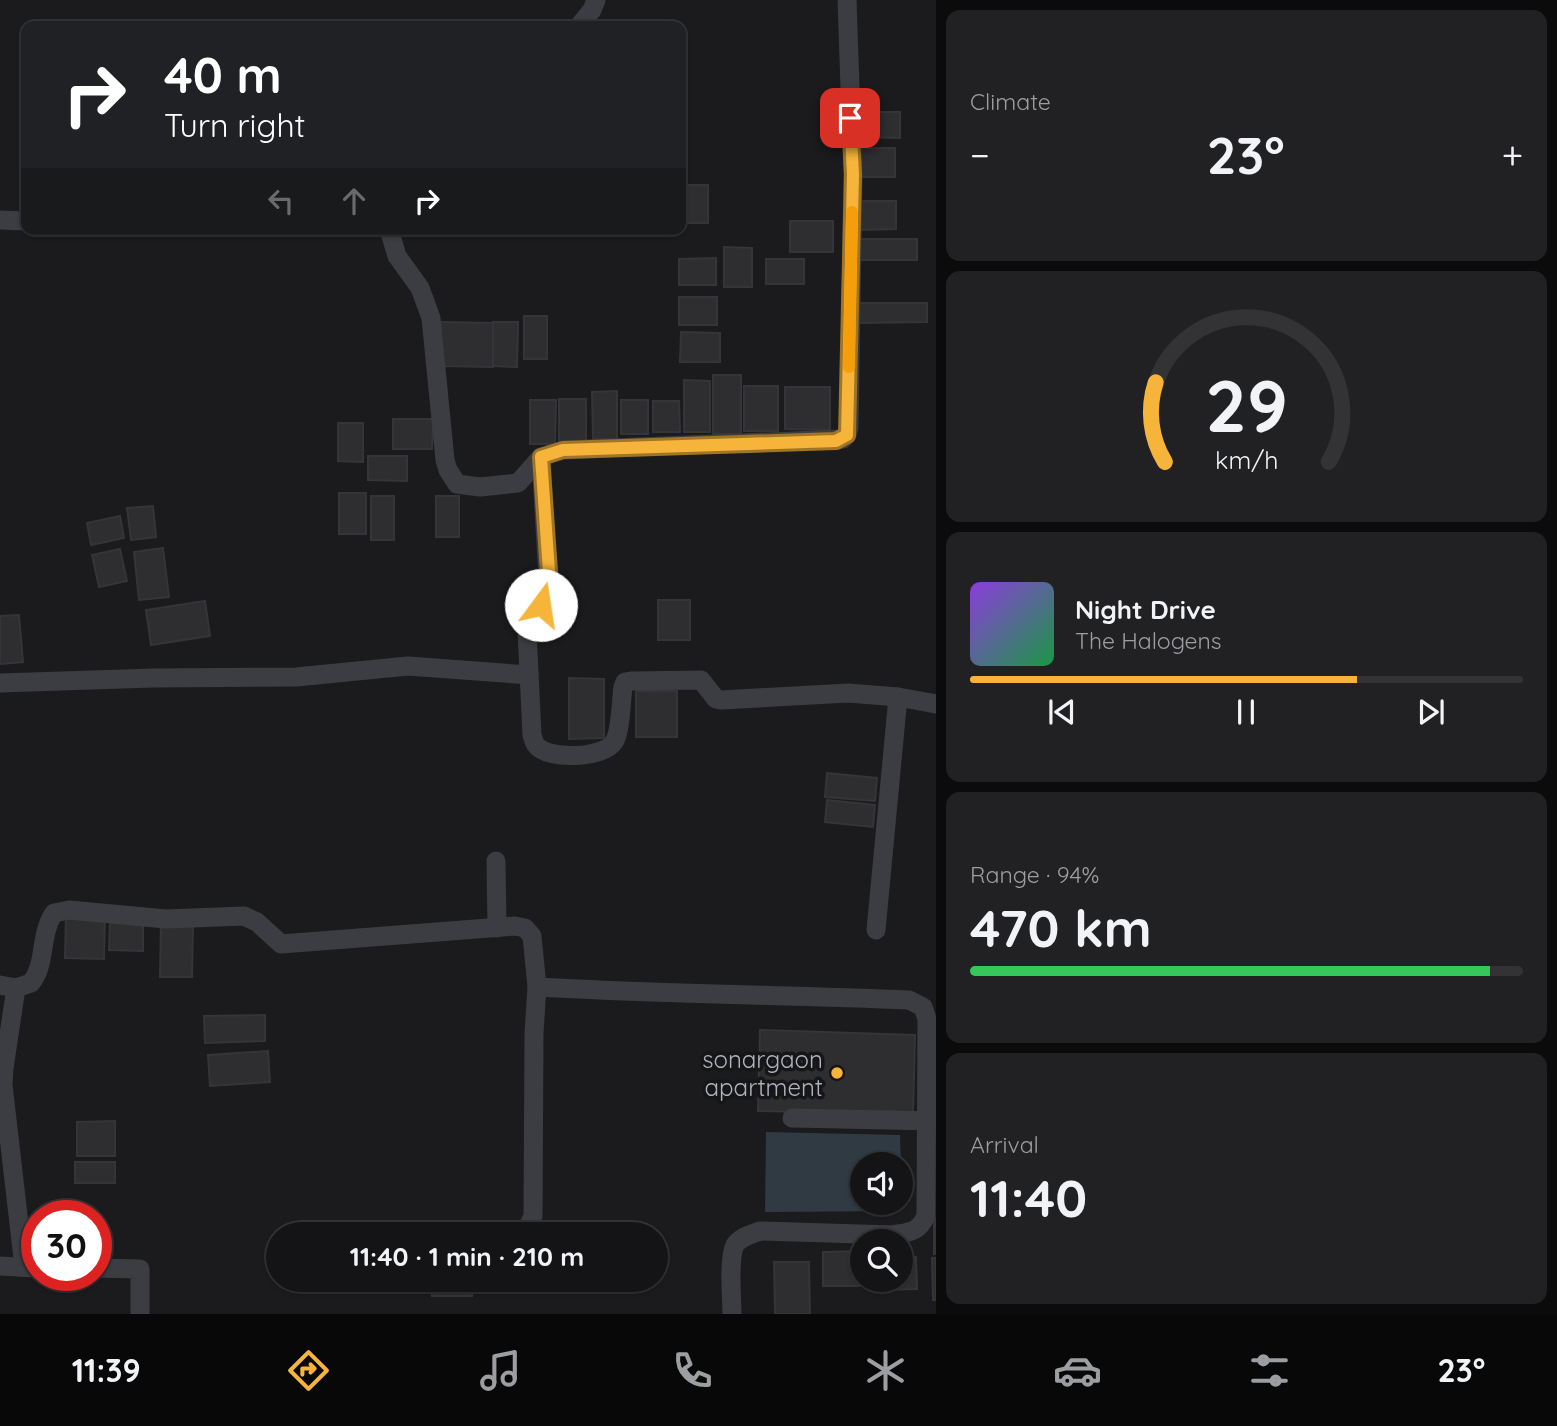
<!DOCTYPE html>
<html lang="en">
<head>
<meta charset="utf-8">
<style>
	:root { --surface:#141416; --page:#212123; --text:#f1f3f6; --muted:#9d9ea1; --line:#333335; --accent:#f6b43a }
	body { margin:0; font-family:Quicksand,sans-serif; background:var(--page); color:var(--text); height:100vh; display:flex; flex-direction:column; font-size:26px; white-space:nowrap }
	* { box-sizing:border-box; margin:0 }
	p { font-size:23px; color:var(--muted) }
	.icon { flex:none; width:38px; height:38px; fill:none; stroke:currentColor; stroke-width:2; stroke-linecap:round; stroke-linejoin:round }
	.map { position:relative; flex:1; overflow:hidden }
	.panel { display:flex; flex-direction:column; gap:10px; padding:10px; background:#0b0b0c; width:621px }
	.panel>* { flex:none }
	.top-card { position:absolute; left:21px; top:21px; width:665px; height:214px; border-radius:14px; box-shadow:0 2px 5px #0004,0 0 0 2px var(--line); background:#202124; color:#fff; overflow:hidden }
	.buttons { position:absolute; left:850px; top:1152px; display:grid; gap:14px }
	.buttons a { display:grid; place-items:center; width:63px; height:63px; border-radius:50%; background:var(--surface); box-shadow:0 2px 5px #0004,0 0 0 2px var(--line); font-size:35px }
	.speed { position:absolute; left:21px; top:1200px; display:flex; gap:14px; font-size:35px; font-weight:700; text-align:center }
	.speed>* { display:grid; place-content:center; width:91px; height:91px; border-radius:50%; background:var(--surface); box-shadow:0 2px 5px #0004,0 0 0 2px var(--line); line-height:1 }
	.speed .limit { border:10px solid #d22; background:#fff; color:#111 }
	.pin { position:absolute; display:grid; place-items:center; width:60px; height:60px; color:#fff; margin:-30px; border-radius:14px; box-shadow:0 4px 10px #0006 }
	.me { position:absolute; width:77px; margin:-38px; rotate:14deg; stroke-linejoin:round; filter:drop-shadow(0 0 5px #0008) }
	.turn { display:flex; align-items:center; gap:24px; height:147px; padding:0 28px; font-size:32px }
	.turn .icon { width:91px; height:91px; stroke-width:2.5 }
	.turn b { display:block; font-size:49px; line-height:60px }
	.lanes { display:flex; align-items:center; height:66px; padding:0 28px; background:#0003; justify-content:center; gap:35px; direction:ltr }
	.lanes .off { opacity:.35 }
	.big { font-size:52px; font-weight:700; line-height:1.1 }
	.panel .card { flex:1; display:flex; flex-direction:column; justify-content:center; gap:10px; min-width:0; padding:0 24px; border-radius:14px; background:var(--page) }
	.panel .dial { align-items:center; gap:0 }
	.dial svg { height:182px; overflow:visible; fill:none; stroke:var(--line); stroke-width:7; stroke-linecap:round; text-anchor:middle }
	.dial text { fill:var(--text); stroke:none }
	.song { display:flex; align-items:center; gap:21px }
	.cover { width:84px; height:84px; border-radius:10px; background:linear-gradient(135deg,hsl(270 70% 55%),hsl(140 70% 35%)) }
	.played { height:7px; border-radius:4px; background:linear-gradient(90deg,var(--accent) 70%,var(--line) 70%) }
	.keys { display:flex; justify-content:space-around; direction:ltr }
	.heat { display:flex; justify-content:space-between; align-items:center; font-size:38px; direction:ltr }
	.charge { height:10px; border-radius:5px; background:linear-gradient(90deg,#34c759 94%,var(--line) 0) }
	.trip { position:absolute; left:266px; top:1222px; width:402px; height:70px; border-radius:35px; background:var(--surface); box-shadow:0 2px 5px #0004,0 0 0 2px var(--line); font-weight:700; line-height:70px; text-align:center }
	.dock { display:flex; height:112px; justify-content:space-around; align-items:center; background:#080809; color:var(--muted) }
	.dock .icon { width:49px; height:49px }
	.dock .selected { color:var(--accent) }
	.dock b { font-size:32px; color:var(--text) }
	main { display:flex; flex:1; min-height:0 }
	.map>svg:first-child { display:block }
	.water { fill:#303a42 }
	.building { fill:#2e2e31; stroke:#353539; stroke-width:2 }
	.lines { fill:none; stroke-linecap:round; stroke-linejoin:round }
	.minor { stroke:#3c3d42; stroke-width:19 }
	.route-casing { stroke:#a07526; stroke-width:18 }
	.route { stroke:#f6b43a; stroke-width:12 }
	.slow { stroke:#f59e0b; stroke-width:12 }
	.poi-dot { fill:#f6b43a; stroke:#161618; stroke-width:2.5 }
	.labels { text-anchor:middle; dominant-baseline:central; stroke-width:7; stroke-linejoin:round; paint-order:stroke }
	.poi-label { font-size:24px; fill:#adb2bd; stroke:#161618; text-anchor:end }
</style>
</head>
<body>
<main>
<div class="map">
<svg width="936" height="1314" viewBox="0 0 936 1314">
	<rect width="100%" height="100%" fill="#1b1b1d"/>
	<path class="water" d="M766,1132L900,1135L901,1164H863V1202H901V1199V1211L765,1212Z"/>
	<g class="building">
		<path d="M864,112H900V138L864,137Z"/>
		<rect x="857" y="148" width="38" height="29"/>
		<rect x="681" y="185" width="27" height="38"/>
		<path d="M860,201H896V229L860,230Z"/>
		<rect x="790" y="221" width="43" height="31"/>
		<rect x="852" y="239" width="65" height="21"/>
		<path d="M724,247L752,248V287H724Z"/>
		<path d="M716,258V285H679V259Z"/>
		<rect x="766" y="259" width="38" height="25"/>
		<rect x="679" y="297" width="38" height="28"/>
		<path d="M857,303H927V322L857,323Z"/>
		<rect x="524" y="316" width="23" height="43"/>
		<path d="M441,322L493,323V367L441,366Z"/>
		<path d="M493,322H518L517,367L493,366Z"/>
		<path d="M681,332L720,333V362H680Z"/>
		<rect x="713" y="375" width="28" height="59"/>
		<path d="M684,380L710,381V432H684Z"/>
		<rect x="744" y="386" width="34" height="45"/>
		<path d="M785,387H830V430L785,429Z"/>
		<path d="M617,391V439H593L592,392Z"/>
		<rect x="559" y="399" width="27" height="44"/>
		<path d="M530,400H556L555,444H530Z"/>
		<rect x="621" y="400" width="27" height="34"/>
		<path d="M653,401H679L680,432H653Z"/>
		<path d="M393,419H433L432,449H393Z"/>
		<path d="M338,423H363V462L338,461Z"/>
		<path d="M368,456H407V481L368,480Z"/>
		<rect x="339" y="493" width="27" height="41"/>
		<rect x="371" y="496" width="23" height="44"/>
		<rect x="436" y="496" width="23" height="41"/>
		<path d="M153,506L156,537L131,540L127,508Z"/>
		<path d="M120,516L124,538L91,545L87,523Z"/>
		<path d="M163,548L169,597L139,600L134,552Z"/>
		<path d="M120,549L127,581L99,587L92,555Z"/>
		<rect x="658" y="600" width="32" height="40"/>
		<path d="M205,601L210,636L151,645L146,610Z"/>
		<path d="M19,615L23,662L0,664V616Z"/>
		<path d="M569,678L604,679V738L569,739Z"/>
		<rect x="636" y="691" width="41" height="46"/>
		<path d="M827,773L877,778L875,801L825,797Z"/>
		<path d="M827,800L875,805L873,827L825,822Z"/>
		<path d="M66,915L105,916L104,959L65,958Z"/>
		<path d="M110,921L143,922V951L109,950Z"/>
		<path d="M161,924L193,925L192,977H160Z"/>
		<path d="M265,1015V1041L205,1043L204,1016Z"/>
		<path d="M760,1030L915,1035L913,1115L758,1111Z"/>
		<path d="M268,1051L270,1082L210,1086L208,1055Z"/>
		<path d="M115,1121V1156H77V1122Z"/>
		<rect x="75" y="1162" width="40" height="21"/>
		<rect x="934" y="1218" width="2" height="36"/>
		<path d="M863,1251V1279H873V1286H823V1252Z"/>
		<path d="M901,1257H916L917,1289L878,1290V1279H901Z"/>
		<path d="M932,1258H936V1300H933Z"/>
		<path d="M774,1262H809L810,1314H775Z"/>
		<rect x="432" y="1279" width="40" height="17"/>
	</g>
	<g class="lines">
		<g class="minor">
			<path d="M579,26L592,10L596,0"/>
			<path d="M0,220L26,221"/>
			<path d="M389,229L397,256L420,288L431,318L445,460L448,470L457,484L480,487L518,483L541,457L563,450L843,439L847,435L849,428L853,175L847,0"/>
			<path d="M541,457L549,596L545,603L528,613L527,631L532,735C533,738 534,743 536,745C548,761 604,758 614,742C621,732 621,700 623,687L625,682L631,681L701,680L716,699L721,700L848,693L898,697"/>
			<path d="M0,683L153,678L296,677L408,666L529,675"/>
			<path d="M496,861L497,928"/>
			<path d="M876,930L898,697L936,704"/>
			<path d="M0,985L16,988L31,983C47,963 39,935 54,913L69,910L166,919L244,916L257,922L281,944L515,926L525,928L532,936L537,987L534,1033L533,1216L528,1227L515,1232L461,1234"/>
			<path d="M537,987C661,994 785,995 909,1000L923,1007L927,1019L926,1216C918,1233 909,1232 892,1235L760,1231C752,1234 740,1237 735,1245C728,1259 732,1298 732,1314"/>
			<path d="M16,988L4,1068L3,1085L24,1267"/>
			<path d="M792,1118L936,1121"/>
			<path d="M0,1266L36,1268"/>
			<path d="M96,1268L140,1269V1314"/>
		</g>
	</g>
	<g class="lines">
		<g class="route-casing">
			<path id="route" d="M541,605L548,600L550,586L541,457L563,450L836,441L847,435L853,174L850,118"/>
		</g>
		<use href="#route" class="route"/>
		<path class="slow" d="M849,367L852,212"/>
	</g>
	<circle class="poi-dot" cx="837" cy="1073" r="7"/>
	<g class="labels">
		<g class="poi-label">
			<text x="823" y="1059">sonargaon<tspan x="823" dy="28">apartment</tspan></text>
		</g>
	</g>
</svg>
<div class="buttons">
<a><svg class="icon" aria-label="sound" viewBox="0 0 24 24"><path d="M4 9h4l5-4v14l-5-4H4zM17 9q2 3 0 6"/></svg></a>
<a><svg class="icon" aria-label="search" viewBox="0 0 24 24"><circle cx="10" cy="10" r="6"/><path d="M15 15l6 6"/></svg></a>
</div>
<div class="speed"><div class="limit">30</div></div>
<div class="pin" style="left:850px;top:118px;background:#d93025"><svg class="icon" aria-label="arrive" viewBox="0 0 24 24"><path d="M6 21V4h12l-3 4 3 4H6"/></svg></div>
<svg class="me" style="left:541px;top:605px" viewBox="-20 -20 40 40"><circle r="19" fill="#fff"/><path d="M0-13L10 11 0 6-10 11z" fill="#f6b43a"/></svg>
<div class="trip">11:40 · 1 min · 210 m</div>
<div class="top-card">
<div class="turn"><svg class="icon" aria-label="right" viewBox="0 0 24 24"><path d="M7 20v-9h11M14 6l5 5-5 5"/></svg><div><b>40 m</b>Turn right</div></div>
<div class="lanes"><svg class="icon off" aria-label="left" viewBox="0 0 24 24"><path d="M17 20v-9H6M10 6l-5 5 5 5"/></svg><svg class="icon off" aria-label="ahead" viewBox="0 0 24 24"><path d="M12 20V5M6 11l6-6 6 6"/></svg><svg class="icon" aria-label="right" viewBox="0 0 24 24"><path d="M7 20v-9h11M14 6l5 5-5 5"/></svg></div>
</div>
</div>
<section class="panel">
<div class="card"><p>Climate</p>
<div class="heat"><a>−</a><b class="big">23°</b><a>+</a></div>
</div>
<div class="card dial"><svg viewBox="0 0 100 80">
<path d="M14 69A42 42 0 1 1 86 69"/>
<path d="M14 69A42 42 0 0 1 10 34" stroke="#f6b43a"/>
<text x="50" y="56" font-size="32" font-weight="700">29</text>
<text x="50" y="72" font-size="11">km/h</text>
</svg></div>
<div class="card">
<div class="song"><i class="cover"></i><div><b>Night Drive</b><p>The Halogens</p></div></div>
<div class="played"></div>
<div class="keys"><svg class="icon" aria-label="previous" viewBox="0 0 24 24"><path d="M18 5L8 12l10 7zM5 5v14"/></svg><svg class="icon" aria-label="pause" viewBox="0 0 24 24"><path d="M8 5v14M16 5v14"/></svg><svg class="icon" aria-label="next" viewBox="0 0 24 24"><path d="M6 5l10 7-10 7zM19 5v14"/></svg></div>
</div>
<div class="card"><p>Range · 94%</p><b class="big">470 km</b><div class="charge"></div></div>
<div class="card"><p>Arrival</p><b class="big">11:40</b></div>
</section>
</main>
<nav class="dock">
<b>11:39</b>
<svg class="icon selected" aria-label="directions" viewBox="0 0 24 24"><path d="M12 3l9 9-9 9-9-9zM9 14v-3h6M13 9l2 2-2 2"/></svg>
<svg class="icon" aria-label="music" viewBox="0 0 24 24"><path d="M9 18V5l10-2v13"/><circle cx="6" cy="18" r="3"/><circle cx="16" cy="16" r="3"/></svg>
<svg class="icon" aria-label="phone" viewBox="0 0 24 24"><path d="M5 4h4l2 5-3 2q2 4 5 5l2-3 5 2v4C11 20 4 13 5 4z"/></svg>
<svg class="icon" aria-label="climate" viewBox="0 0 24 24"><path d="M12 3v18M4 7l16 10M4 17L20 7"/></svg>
<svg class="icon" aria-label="car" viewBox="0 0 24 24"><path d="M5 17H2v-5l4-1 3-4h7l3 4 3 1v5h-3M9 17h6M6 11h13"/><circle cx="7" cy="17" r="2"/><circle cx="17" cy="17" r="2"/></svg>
<svg class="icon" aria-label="filters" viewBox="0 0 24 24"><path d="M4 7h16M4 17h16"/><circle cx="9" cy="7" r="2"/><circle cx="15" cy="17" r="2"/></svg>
<b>23°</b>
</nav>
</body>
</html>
